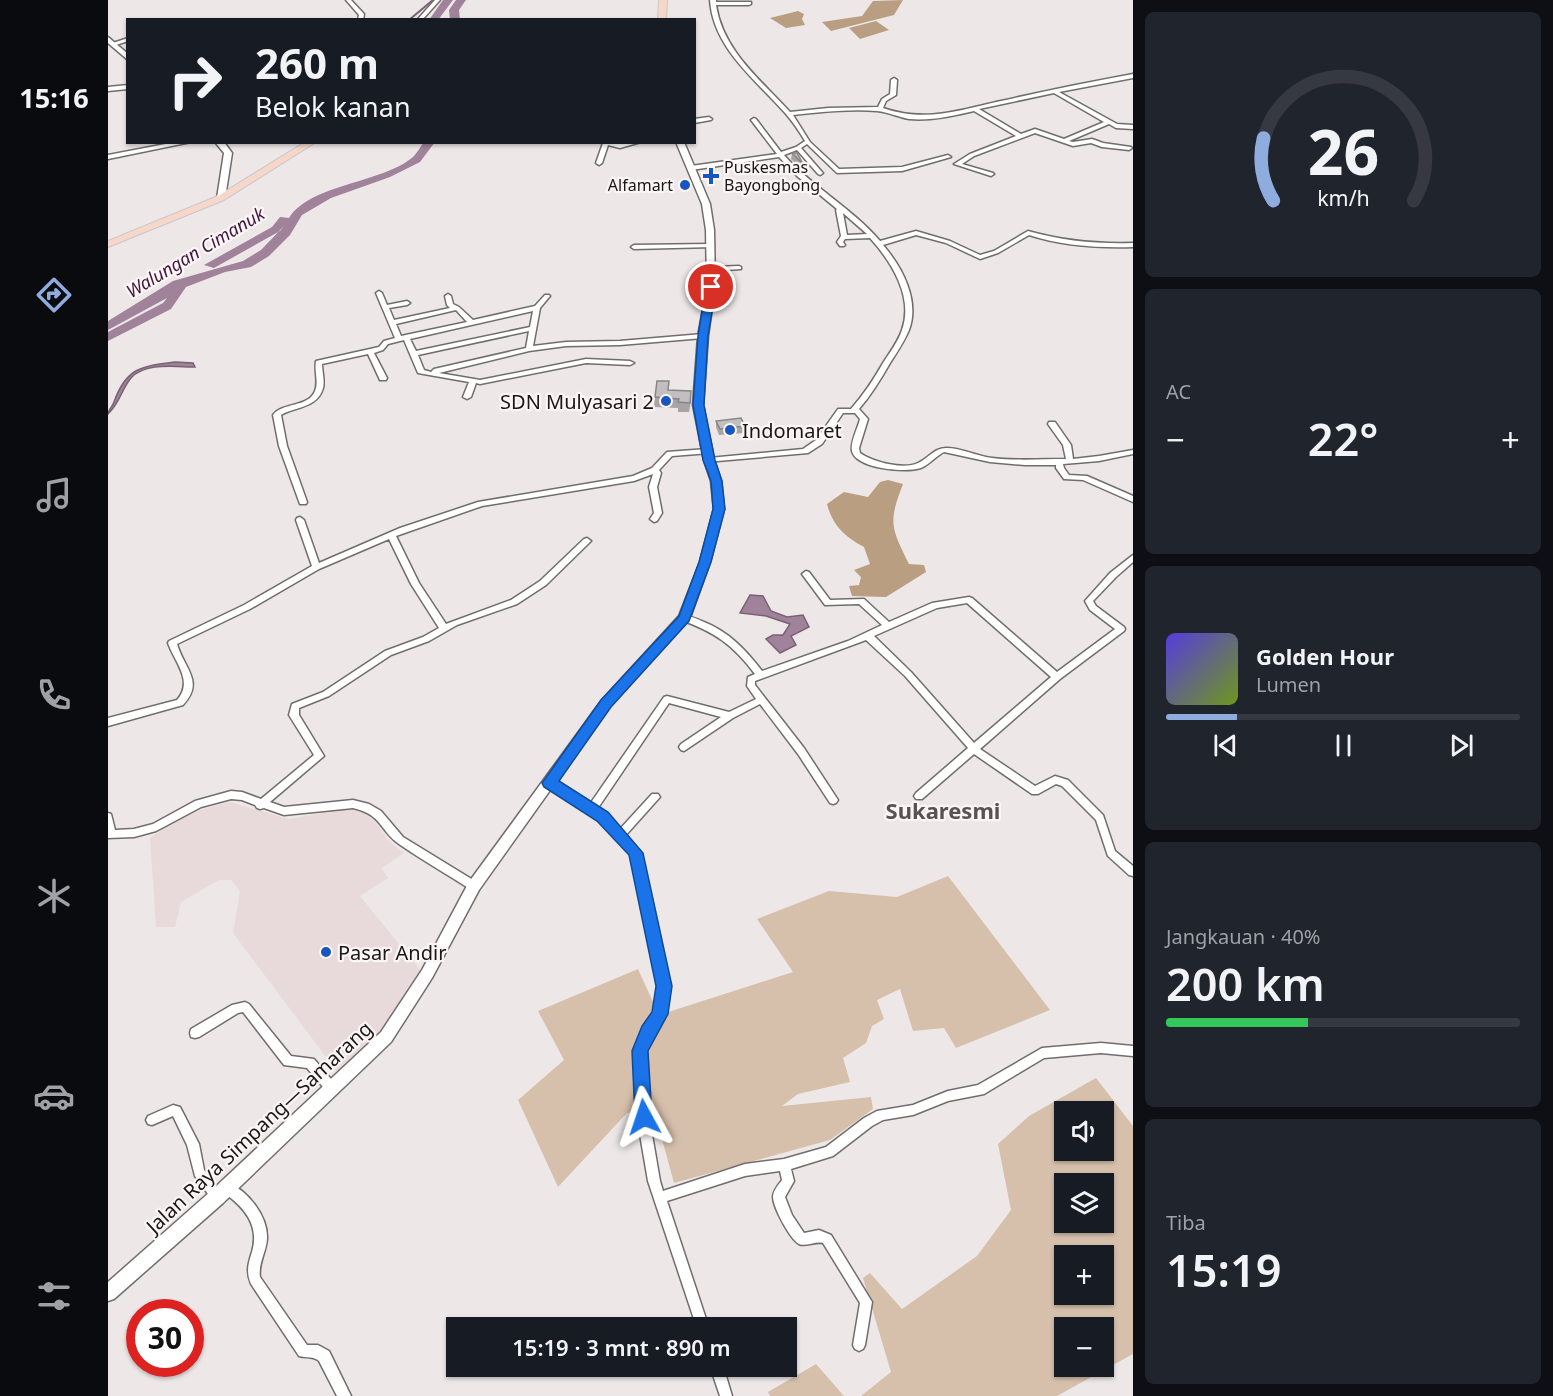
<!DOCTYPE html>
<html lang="id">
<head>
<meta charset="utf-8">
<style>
	:root { --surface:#171b24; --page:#20242c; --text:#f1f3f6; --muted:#9ea1a6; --line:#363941; --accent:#8facde }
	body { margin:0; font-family:"Noto Sans",sans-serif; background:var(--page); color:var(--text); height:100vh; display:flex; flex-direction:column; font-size:22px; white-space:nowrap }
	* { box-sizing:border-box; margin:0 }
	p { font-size:20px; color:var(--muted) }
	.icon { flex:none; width:33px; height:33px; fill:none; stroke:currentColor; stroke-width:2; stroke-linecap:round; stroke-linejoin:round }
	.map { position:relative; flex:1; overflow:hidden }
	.sheet { display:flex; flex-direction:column; gap:12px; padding:12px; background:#0d0f14; width:420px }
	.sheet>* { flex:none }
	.banner { position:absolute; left:18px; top:18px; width:570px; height:126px; border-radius:0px; box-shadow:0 2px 4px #0004; background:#171b24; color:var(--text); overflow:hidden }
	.buttons { position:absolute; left:946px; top:1101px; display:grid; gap:12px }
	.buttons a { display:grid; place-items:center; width:60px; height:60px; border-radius:0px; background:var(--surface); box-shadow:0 2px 4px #0004; font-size:30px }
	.speed { position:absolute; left:18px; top:1299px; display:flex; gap:12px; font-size:30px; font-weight:700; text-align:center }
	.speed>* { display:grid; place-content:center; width:78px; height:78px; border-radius:50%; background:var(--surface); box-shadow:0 2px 4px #0004; line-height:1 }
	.speed .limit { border:9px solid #d22; background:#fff; color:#111 }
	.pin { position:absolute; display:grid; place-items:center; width:51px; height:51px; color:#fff; margin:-26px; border:3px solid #fff; border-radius:50%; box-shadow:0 2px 6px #0007 }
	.me { position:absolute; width:66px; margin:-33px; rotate:355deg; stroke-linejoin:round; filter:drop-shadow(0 0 4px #0008) }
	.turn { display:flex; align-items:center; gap:21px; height:126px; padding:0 30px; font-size:27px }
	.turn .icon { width:78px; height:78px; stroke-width:2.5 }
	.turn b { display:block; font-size:42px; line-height:51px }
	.big { font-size:45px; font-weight:600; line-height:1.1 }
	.sheet .card { flex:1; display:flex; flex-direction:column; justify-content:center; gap:9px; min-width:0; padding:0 21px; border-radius:9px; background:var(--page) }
	.sheet .dial { align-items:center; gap:0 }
	.dial svg { height:156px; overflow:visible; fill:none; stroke:var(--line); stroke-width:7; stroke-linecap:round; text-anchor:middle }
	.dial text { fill:var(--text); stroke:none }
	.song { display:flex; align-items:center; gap:18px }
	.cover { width:72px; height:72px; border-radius:9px; background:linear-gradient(135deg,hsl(250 70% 55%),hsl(80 70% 35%)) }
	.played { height:6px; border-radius:3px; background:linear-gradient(90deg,var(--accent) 20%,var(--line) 20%) }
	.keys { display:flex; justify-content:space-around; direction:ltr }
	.heat { display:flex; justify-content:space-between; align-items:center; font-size:33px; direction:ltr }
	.charge { height:9px; border-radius:4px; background:linear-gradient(90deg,#34c759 40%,var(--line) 0) }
	.trip { position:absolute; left:338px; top:1317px; width:351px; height:60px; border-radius:0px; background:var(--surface); box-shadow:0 2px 4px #0004; font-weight:600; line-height:60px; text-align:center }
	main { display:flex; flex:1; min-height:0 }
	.menu { display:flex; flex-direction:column; width:108px; justify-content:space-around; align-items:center; background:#090b0e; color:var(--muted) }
	.menu .icon { width:42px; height:42px }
	.menu .active { color:var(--accent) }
	.menu b { font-size:27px; color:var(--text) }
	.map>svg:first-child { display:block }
	.built { fill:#e8dada }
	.green { fill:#d6c0ac; fill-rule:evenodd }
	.forest { fill:#ba9e82 }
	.water { fill:#a0829b; stroke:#786273; stroke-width:1.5 }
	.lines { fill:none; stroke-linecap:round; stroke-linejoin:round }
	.stream { stroke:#786273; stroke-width:2 }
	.river { fill:#a0829b; fill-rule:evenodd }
	.street-casing { stroke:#726d6d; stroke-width:3 }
	.secondary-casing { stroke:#726d6d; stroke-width:3 }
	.primary-casing { stroke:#c8c7c7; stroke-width:2 }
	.street { fill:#fff; fill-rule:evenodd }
	.secondary { fill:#fff; fill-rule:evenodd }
	.primary { fill:#f7d7ca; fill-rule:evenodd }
	.wall { fill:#a8a3a4 }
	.building { fill:#c3bebf; stroke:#888586; stroke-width:1.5 }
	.route { fill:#1a73e8; stroke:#114b97; stroke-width:1.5 }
	.poi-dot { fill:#1855c1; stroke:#fbf5f5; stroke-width:2 }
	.labels { text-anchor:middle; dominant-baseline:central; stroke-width:4.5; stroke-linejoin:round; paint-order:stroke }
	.far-poi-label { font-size:16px; fill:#191717; stroke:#fbf5f5; text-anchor:start }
	.far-water-label { font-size:18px; font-style:italic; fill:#40183c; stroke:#fbf5f5 }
	.poi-label { font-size:20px; fill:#191717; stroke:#fbf5f5; text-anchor:start }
	.street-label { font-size:20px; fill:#191717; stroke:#fbf5f5 }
	.quarter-label { font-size:22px; font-weight:bold; fill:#585353; stroke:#fbf5f5 }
</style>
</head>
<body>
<main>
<nav class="menu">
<b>15:16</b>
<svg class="icon active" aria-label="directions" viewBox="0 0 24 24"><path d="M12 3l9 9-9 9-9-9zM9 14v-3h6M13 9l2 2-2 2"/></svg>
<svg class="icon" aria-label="music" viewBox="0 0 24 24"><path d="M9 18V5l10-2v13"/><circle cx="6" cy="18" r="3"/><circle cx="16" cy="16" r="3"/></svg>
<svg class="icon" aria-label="phone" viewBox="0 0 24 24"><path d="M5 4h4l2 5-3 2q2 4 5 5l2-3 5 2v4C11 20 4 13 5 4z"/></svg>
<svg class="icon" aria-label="climate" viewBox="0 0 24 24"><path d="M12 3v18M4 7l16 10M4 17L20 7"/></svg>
<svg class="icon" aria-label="car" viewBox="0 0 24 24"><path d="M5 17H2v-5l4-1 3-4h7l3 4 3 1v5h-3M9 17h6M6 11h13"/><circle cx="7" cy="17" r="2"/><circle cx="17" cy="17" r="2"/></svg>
<svg class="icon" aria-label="filters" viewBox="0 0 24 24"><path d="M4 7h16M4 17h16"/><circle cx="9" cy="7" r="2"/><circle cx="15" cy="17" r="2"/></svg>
</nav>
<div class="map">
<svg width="1025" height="1396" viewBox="0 0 1025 1396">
	<rect width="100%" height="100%" fill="#ede8e7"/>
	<path class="built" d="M122,802L181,819L235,809L254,811L268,823L280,840L296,853L274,868L280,878L252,896L313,971L292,1008L272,1033L230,1073L125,933L132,891L123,880H111L73,902L67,927H48L42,838L65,822L92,810Z"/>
	<g class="green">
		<path d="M840,876L942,1010L848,1048L836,1028L805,1031L792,989L769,1000L776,1019L764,1026L758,1043L735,1058L742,1082L690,1094L674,1106L763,1097L765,1109L722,1140L566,1183L546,1110L519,1113L450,1187L410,1100L456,1060L430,1011L530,969L551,1015L685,972L649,919L721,891L789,897Z"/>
		<path d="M988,1078L1025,1126V1354L949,1396H753L783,1372L755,1278L762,1273L794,1309L869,1256L903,1210L890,1144L921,1116ZM957,1112H996V1150H957ZM957,1184H996V1222H957ZM957,1256H996V1294H957ZM957,1328H996V1366H957Z"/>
		<path d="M708,1364L736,1396H662L660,1392Z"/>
	</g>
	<g class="forest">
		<path d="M795,0L786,15L723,31L714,22L754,16L765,1Z"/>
		<path d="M690,11L696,14L694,19L697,25L678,28L662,18Z"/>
		<path d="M768,21L781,30L752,39L741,28Z"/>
		<path d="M780,480L795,484C780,523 783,527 801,564L816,565L818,572L778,597L744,596L741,586L751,585L753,577L746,570L762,564L756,547C737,537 724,525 719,504L736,492L760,497L772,482Z"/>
	</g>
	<g class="water">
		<path d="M67,362L85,363L87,367C68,367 37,362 23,378C13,390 12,403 0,414C1,408 4,408 6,402C18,368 33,366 67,362Z"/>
		<path d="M642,595L655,596L663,611L679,617L695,615L701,627L683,636L688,645L672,653L658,639L665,635H675L682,624L658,616L632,613Z"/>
	</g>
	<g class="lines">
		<path class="stream" d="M301,20L325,0"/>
		<g class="river">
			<path d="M335,0H345L330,20H321Z"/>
			<path d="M348,0H358L351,10L352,20H342L341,10Z"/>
			<path d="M316,142H327L312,162L282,177L223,198L194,215L182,235L161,256L143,267L117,272L78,287L63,309L0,341V332L55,303L59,298L0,330V321L65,281L135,261L153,250L176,226L172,231L106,268L96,265L164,227L172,217L181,218C202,184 275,183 305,157C309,153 312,147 316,142Z"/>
		</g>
		<g class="street-casing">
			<g id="street">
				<path d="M238,0H243L256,14L255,20H250L251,15Z"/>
				<path d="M327,0H332L314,20H309Z"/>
				<path d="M602,0H608V2H643V4L641,5H608C615,51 653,80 682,112L720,108L770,107L774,99L782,94L783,80L786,78L789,80L788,95L778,101L775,108C818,123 851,110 893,101C937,91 981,82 1025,74V78L951,92L1009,124L1025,125V129L1008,128L1001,124L961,141L965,142L984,139L995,143L1023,147L1024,148L1021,150L994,147L983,143L965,146L927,133L866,156L854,164L885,173L886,174L883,176L846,164L862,154L908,136L866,111C845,116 823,121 801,119C790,117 780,112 769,111C742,109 713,112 685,115L702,142L731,169L794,167L840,155L843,157L794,171L729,173L699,144L693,148L714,172L715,173L712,175L710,174L689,150L676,155C704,187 744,208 772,241L808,231L842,241L872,255L886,251L920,231C955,241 989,244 1025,243V247C990,248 955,246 921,235L890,253L872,259L838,243L808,235L775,245C794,267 812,300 801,330C796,342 789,352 782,363C773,379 763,395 751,409L760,419L751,448L752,453C765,462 795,470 810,463C821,458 826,448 838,448C854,448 868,456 884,458C909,461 934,459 958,459L955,445L940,424L941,422H947L963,445L965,459L991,456L1025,450V454L991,461L955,464L956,468L961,475L979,476L1025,496V502L975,480L956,479L948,468V465H917L882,462L836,452C828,456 822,464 813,468C798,473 748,469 744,451C742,442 750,428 752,419L747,413H735L714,444L700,453L598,462L597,460L601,458L695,449L708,440L730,409H743C756,394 766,379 775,363C782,352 790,342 794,330C806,297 783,261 762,238L737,239L735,242L737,245L736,246H732L729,242L733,236L728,210L729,209L689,176L671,157L583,170L580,168L583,166L669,154L643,120L646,118L648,119L673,152L688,147L697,141C691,131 685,122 678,114C648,80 605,48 602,0ZM946,93L996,122L956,139L927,129L913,134L871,109ZM735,213L759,234L739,235Z"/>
				<path d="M20,38V41L5,46L2,44Z"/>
				<path d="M20,85V89L0,91V87Z"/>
				<path d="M601,117L604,119L603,120L586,123V119Z"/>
				<path d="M68,142H83L0,159V155Z"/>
				<path d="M493,142L512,144L533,142L512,148L500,145L494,163L491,165L488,163L495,143Z"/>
				<path d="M603,244L606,246L605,247L526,249L523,247L526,245Z"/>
				<path d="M631,266L633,267V269L604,271L601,269L604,267Z"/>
				<path d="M271,291L274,293L279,305L299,301L302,303L299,305L281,308L286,320L342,308L339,305L337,296L340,294L343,296L345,304L351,307L365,320L427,306L437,295H441L442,296L432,308L425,346L458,342L512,341L595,334L598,336L595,338L512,345L458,346L421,351L331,373L372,380L478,359L522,361L526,363L522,365L478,363L372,384L368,383L363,397L359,399L355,397L361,382L310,373L296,340L280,344L275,350L266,353L279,378L278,380H272L260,354L214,364C214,372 217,381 215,388C210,408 186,407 173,415L179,446L199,502L198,504H192L171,446L165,415C174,402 200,408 207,391C211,382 206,371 208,361L271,347L276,341L287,338L268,293ZM348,310L359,322L293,336L288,324ZM425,311L422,327L308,351L302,339ZM421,331L418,348L326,369L323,372L316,370L310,355Z"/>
				<path d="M599,449L603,451L602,453L564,456L551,470L553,473L549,487L554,513L549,521L546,522L542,519L546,513L541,487L545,474L526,481L374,506L288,536L311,583L338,624L403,600L432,581L476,539L479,538L483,541L438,585L409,604L349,625L321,641L283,655L221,696L191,708V715L216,756L162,802L176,807L245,800L261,804L273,811L295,837L370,883L371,886L370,889L366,890L362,889C339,874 314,860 291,844C271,830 275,815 245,808L176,815L156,808L152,809L149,808L147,805L134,800L123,799L93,807L48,831L26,837L0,838V813L3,814L7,830L26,829L45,824L87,801L123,791L134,792L153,799L206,755L181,715L184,704L215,692L277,651L315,637L331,628L303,584L281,539L211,569L142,609L69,644C76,669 97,681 75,705L0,726V718L69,700C86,681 67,663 60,643L61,641L136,605L204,566L188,520L189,518L192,517L196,520L211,563L292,528L370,502L525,476L544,468L559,452Z"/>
				<path d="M1025,555V562L1008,577L985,601L988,606L1016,627L1017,629L1016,631L952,679L872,749L927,786L947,776L960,780L995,815L1007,851L1025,866V876L1021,875L1000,856L988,820L954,786L948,784L930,794H924L866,754L814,799H808L806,796L808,793L860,748L797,676L758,640L647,681V685L696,748L728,797L730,800L728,803L725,804L722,803L690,754L652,704L625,718L576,751L573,750L571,747L573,744L613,717L561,703L490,808L497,813L512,829L544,794H550L552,797L518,835L533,853L555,951L561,999L556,1017L544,1035L538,1051L541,1117L552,1181L555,1191L637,1164L676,1159L718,1147L756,1118L769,1111L805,1105L840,1091L870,1085L934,1048L993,1043L1025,1046V1056L993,1053L936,1058L876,1094L840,1101L805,1115L775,1120L764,1126L725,1156L683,1169L686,1181L677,1197L684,1215L696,1233L711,1230L723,1235L764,1302L757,1345L755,1349L751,1351L747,1349L745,1345L752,1303L715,1243C707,1241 698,1247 691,1244C682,1239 665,1207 665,1197C665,1191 670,1185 674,1180L672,1171L637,1176L559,1201L601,1328H589L540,1181L529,1117L526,1051L536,1028L547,1012L551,999L545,951L523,855L491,819L439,786L437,783L439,780H445L482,804L556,697L559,696L621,712L648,699L639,686L640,677L647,674C625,645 607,632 573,620L572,618L573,616C581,615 589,619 596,622C621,632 638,650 654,671L740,641L774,625L751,604L717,605L694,574L698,571L701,572L722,600L756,599L781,622L824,603L861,597L864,598L949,672L1007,629L982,610L977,601L1002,573ZM859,603L943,677L866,743L803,672L766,636L829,608Z"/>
				<path d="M137,1002L141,1004L183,1056L206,1059L228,1085L230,1089L228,1093L224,1094L220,1093L199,1068L176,1065L135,1012L130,1013L91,1037L87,1038L83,1037L82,1033L83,1029L124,1005Z"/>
				<path d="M65,1105L72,1107L91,1144L96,1170L113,1193L115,1197L113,1201L109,1203L105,1201L87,1176L79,1145L65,1116L44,1125L40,1124L38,1120L40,1116Z"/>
				<path d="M119,1182C140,1191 160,1216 159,1239C158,1253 150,1263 152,1277L199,1345H210L221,1351L243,1396H229L211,1361C206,1356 198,1358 191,1356L143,1284C138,1272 140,1264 144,1252C152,1225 136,1207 115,1192L113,1188L115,1184Z"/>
				<path d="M602,1366H615L624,1396H612Z"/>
			</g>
		</g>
		<g class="secondary-casing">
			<g id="secondary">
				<path d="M0,37L20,54V60L0,43Z"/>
				<path d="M107,142H116L124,153L117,198L113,200L109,198L116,153Z"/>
				<path d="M568,142H576L602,204L606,230L607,287L600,336L595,405L606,460L613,481L616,509L602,562L582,618L502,706L371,890L324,978L283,1042L115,1203L6,1299L0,1301V1282L103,1191L273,1032L314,970L361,882L494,700L571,616L592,562L606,509L603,481L596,460L585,405L590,336L599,287L598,230L594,204Z"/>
			</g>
		</g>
		<g class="primary-casing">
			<g id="primary">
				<path d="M551,0H559L558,20H550Z"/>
				<path d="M197,142H208L116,200L0,247V241L110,196Z"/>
			</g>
		</g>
		<use href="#street" class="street"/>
		<use href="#secondary" class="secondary"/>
		<use href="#primary" class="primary"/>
	</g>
	<g class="wall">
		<path d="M684,153L695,164L694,170L683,159Z"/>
		<path d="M561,390L583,401L581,412H570V408L546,407L547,397Z"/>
		<path d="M608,421L637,426L636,433L611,435L608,427Z"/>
	</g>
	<g class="building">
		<path d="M684,153H689L695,164Z"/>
		<path d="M549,381H561L560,390L583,391L582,403L570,402L571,399L547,397Z"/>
		<path d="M633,418L637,426L612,429L608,421Z"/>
	</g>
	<path class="route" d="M603,284L608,287L600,336L596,405L607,460L614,481L617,509L603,562L581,621L503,707L451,781L500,812L535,853L564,986L560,1014L540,1051L544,1117L542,1123L536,1125L529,1123L527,1117L524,1051L534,1026L544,1012L548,986L521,855L489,821L436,787L434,783L493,700L571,616L591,562L605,509L603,481L595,460L585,405L590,336L598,287Z"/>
	<g class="poi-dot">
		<path d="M600 167h6v6h6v6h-6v6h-6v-6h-6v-6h6z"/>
		<circle cx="577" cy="185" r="6"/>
		<circle cx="558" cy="401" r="6"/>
		<circle cx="622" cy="430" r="6"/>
		<circle cx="218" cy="952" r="6"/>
	</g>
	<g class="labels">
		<g class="far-poi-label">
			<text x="616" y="167">Puskesmas<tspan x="616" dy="18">Bayongbong</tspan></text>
			<text x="565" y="185" text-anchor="end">Alfamart</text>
		</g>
		<g class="far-water-label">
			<text transform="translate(87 252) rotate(-31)">Walungan Cimanuk</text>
		</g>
		<g class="poi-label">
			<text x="546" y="401" text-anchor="end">SDN Mulyasari 2</text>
			<text x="634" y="430">Indomaret</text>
			<text x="230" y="952">Pasar Andir</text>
		</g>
		<g class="street-label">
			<text transform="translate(151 1127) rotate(-43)">Jalan Raya Simpang—Samarang</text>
		</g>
		<g class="quarter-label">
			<text x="835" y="810">Sukaresmi</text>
		</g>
	</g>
</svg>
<div class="buttons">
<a><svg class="icon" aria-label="sound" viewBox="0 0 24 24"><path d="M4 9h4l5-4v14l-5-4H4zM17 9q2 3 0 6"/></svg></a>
<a><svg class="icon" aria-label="layers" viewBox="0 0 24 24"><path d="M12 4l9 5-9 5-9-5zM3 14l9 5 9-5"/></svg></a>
<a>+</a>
<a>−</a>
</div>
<div class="speed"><div class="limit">30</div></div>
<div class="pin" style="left:603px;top:287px;background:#d93025"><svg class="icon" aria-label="arrive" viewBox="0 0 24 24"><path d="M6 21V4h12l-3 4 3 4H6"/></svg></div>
<svg class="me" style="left:536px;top:1117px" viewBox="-20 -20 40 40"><path d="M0-17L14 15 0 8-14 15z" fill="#1a73e8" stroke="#fff" stroke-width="4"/></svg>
<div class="trip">15:19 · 3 mnt · 890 m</div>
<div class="banner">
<div class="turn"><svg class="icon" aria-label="right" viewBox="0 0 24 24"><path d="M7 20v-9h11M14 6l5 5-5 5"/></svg><div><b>260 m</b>Belok kanan</div></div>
</div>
</div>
<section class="sheet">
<div class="card dial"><svg viewBox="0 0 100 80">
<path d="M14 69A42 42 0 1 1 86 69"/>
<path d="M14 69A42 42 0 0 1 9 37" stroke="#8facde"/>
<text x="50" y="56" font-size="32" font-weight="700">26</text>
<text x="50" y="72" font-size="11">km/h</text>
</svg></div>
<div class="card"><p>AC</p>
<div class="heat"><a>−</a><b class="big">22°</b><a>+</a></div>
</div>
<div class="card">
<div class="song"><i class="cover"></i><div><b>Golden Hour</b><p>Lumen</p></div></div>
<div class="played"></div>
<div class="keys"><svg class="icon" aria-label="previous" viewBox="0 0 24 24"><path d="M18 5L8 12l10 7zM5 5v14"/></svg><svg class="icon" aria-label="pause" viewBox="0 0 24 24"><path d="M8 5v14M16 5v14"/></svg><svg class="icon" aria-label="next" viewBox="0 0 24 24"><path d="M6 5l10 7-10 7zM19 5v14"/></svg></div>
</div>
<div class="card"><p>Jangkauan · 40%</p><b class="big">200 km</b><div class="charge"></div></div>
<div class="card"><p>Tiba</p><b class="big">15:19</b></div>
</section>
</main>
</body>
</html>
